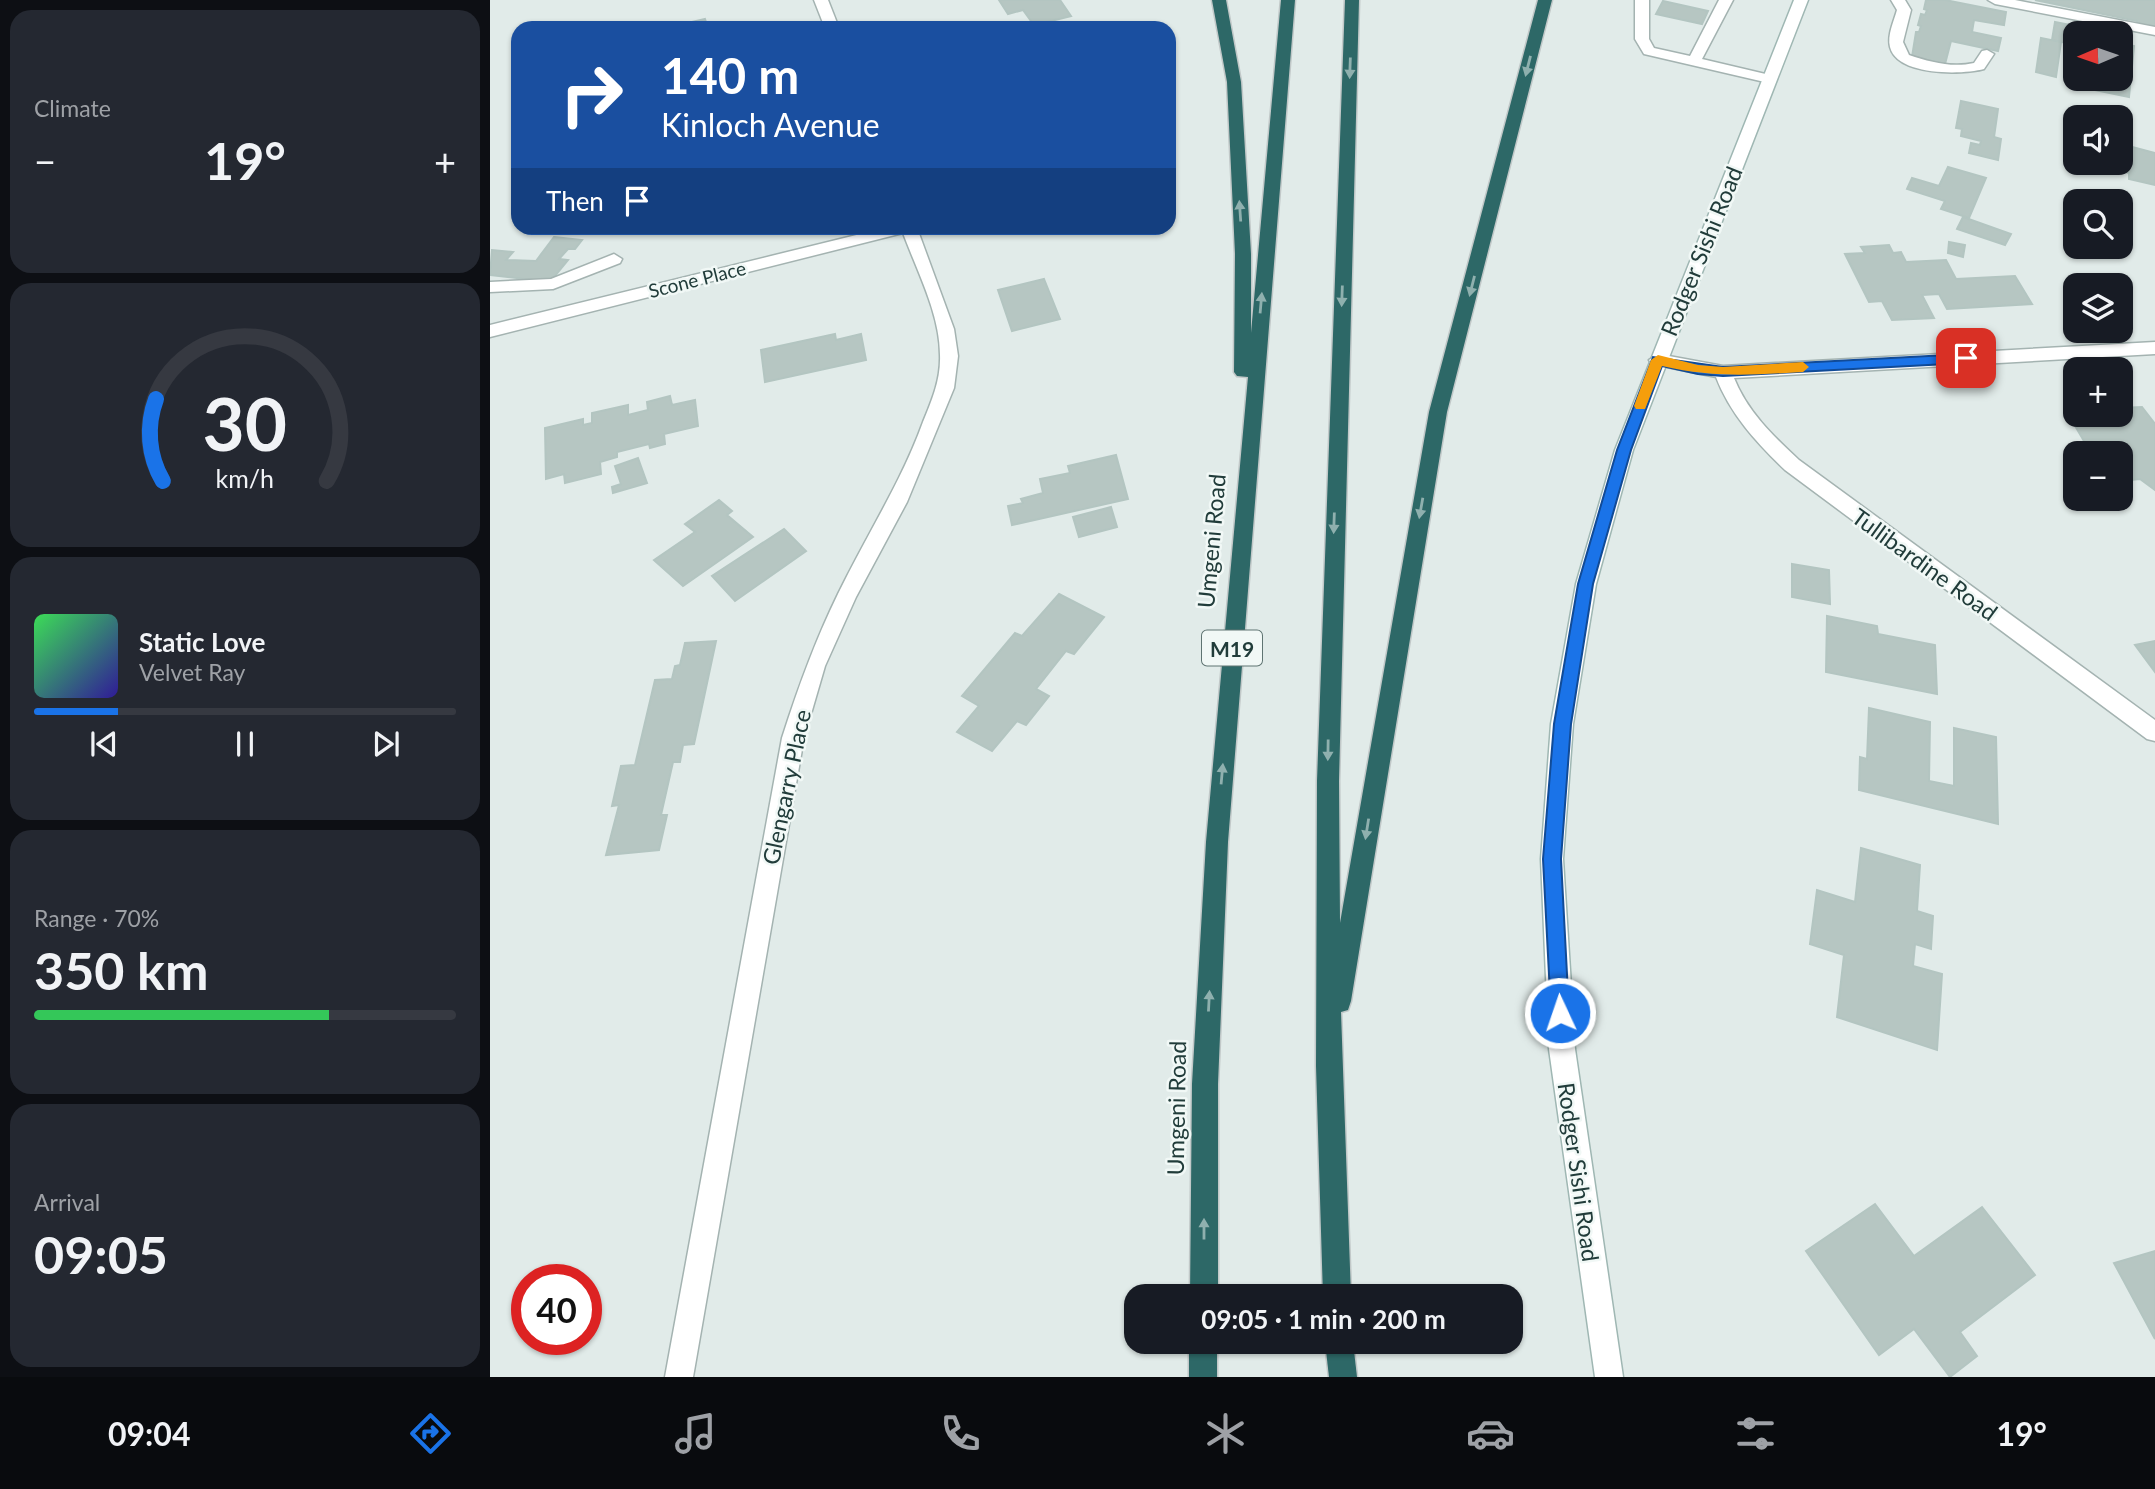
<!DOCTYPE html>
<html lang="en">
<head>
<meta charset="utf-8">
<style>
	:root { --surface:#171b24; --page:#242831; --text:#f1f3f6; --muted:#9ea1a6; --line:#363941; --accent:#1a73e8 }
	body { margin:0; font-family:Lato,sans-serif; background:var(--page); color:var(--text); height:100vh; display:flex; flex-direction:column; font-size:26px; white-space:nowrap }
	* { box-sizing:border-box; margin:0 }
	p { font-size:23px; color:var(--muted) }
	.icon { flex:none; width:38px; height:38px; fill:none; stroke:currentColor; stroke-width:2; stroke-linecap:round; stroke-linejoin:round }
	.map { position:relative; flex:1; overflow:hidden }
	.sheet { display:flex; flex-direction:column; gap:10px; padding:10px; background:#0d0f14; width:490px }
	.sheet>* { flex:none }
	.top-card { position:absolute; left:21px; top:21px; width:665px; height:214px; border-radius:21px; box-shadow:0 2px 5px #0004; background:#1a4fa0; color:#fff; overflow:hidden }
	.needle { width:46px; rotate:268deg }
	.fabs { position:absolute; left:1573px; top:21px; display:grid; gap:14px }
	.fabs a { display:grid; place-items:center; width:70px; height:70px; border-radius:14px; background:var(--surface); box-shadow:0 2px 5px #0004; font-size:35px }
	.speed { position:absolute; left:21px; top:1264px; display:flex; gap:14px; font-size:35px; font-weight:700; text-align:center }
	.speed>* { display:grid; place-content:center; width:91px; height:91px; border-radius:50%; background:var(--surface); box-shadow:0 2px 5px #0004; line-height:1 }
	.speed .limit { border:10px solid #d22; background:#fff; color:#111 }
	.pin { position:absolute; display:grid; place-items:center; width:60px; height:60px; color:#fff; margin:-30px; border-radius:14px; box-shadow:0 4px 10px #0006 }
	.me { position:absolute; width:77px; margin:-38px; rotate:357deg; stroke-linejoin:round; filter:drop-shadow(0 0 5px #0008) }
	.turn { display:flex; align-items:center; gap:24px; height:147px; padding:0 35px; font-size:32px }
	.turn .icon { width:91px; height:91px; stroke-width:2.5 }
	.turn b { display:block; font-size:49px; line-height:60px }
	.then { display:flex; align-items:center; height:66px; padding:0 35px; background:#0003; gap:14px; font-size:26px }
	.big { font-size:52px; font-weight:700; line-height:1.1 }
	.sheet .card { flex:1; display:flex; flex-direction:column; justify-content:center; gap:10px; min-width:0; padding:0 24px; border-radius:21px; background:var(--page) }
	.sheet .dial { align-items:center; gap:0 }
	.dial svg { height:182px; overflow:visible; fill:none; stroke:var(--line); stroke-width:7; stroke-linecap:round; text-anchor:middle }
	.dial text { fill:var(--text); stroke:none }
	.song { display:flex; align-items:center; gap:21px }
	.cover { width:84px; height:84px; border-radius:10px; background:linear-gradient(135deg,hsl(130 70% 55%),hsl(250 70% 35%)) }
	.played { height:7px; border-radius:4px; background:linear-gradient(90deg,var(--accent) 20%,var(--line) 20%) }
	.keys { display:flex; justify-content:space-around; direction:ltr }
	.heat { display:flex; justify-content:space-between; align-items:center; font-size:38px; direction:ltr }
	.charge { height:10px; border-radius:5px; background:linear-gradient(90deg,#34c759 70%,var(--line) 0) }
	.trip { position:absolute; left:634px; top:1284px; width:399px; height:70px; border-radius:21px; background:var(--surface); box-shadow:0 2px 5px #0004; font-weight:700; line-height:70px; text-align:center }
	.tabs { display:flex; height:112px; justify-content:space-around; align-items:center; background:#090b0e; color:var(--muted) }
	.tabs .icon { width:49px; height:49px }
	.tabs .on { color:var(--accent) }
	.tabs b { font-size:32px; color:var(--text) }
	main { display:flex; flex:1; min-height:0 }
	.map>svg:first-child { display:block }
	.building { fill:#b6c6c2; stroke:#b3c5c1; stroke-width:2 }
	.lines { fill:none; stroke-linecap:round; stroke-linejoin:round }
	.lane-casing { stroke:#a4b3b1; stroke-width:3 }
	.street-casing { stroke:#a4b3b1; stroke-width:3 }
	.secondary-casing { stroke:#9fb7b3; stroke-width:3 }
	.highway-casing { stroke:#c1c8c8; stroke-width:3 }
	.lane { fill:#fff; fill-rule:evenodd }
	.street { fill:#fff; fill-rule:evenodd }
	.secondary { fill:#fff; fill-rule:evenodd }
	.highway { fill:#2d6867; fill-rule:evenodd }
	.oneway { fill:#8fb0ae }
	.route { fill:#1a73e8; stroke:#114b97; stroke-width:2 }
	.slow { fill:#f59e0b }
	.labels { text-anchor:middle; dominant-baseline:central; stroke-width:5; stroke-linejoin:round; paint-order:stroke }
	.far-street-label { font-size:19px; fill:#213c3a; stroke:#f1f8f6 }
	.shield { fill:#f1f8f6; stroke:#5f7472; stroke-width:2 }
	.shield-label { font-size:21px; font-weight:bold; fill:#213c3a }
	.street-label { font-size:23px; fill:#213c3a; stroke:#f1f8f6 }
</style>
</head>
<body>
<main>
<section class="sheet">
<div class="card"><p>Climate</p>
<div class="heat"><a>−</a><b class="big">19°</b><a>+</a></div>
</div>
<div class="card dial"><svg viewBox="0 0 100 80">
<path d="M14 69A42 42 0 1 1 86 69"/>
<path d="M14 69A42 42 0 0 1 11 33" stroke="#1a73e8"/>
<text x="50" y="56" font-size="32" font-weight="700">30</text>
<text x="50" y="72" font-size="11">km/h</text>
</svg></div>
<div class="card">
<div class="song"><i class="cover"></i><div><b>Static Love</b><p>Velvet Ray</p></div></div>
<div class="played"></div>
<div class="keys"><svg class="icon" aria-label="previous" viewBox="0 0 24 24"><path d="M18 5L8 12l10 7zM5 5v14"/></svg><svg class="icon" aria-label="pause" viewBox="0 0 24 24"><path d="M8 5v14M16 5v14"/></svg><svg class="icon" aria-label="next" viewBox="0 0 24 24"><path d="M6 5l10 7-10 7zM19 5v14"/></svg></div>
</div>
<div class="card"><p>Range · 70%</p><b class="big">350 km</b><div class="charge"></div></div>
<div class="card"><p>Arrival</p><b class="big">09:05</b></div>
</section>
<div class="map">
<svg width="1665" height="1377" viewBox="0 0 1665 1377">
	<rect width="100%" height="100%" fill="#e1ebe9"/>
	<g class="building">
		<path d="M509,0H570L581,16L544,25L533,10L518,14Z"/>
		<path d="M1436,0H1455L1516,12L1514,25L1484,20L1482,32L1511,38L1508,51L1461,41L1455,64L1422,57L1426,32H1429L1431,26L1428,25L1431,14L1435,15L1437,10L1434,9Z"/>
		<path d="M1545,0H1665V28L1647,24V21Z"/>
		<path d="M1173,1L1218,11L1212,24L1166,14Z"/>
		<path d="M215,19L218,28H190L189,25Z"/>
		<path d="M1565,22L1601,29V33H1586V45L1562,40Z"/>
		<path d="M1551,38L1571,42L1566,77L1546,72Z"/>
		<path d="M1631,43L1644,46L1639,97L1595,88L1596,79H1631Z"/>
		<path d="M1471,101L1508,109L1504,137L1511,139L1508,160L1479,153L1481,143L1490,145L1491,141L1471,136L1472,129L1466,128Z"/>
		<path d="M1631,144L1665,153V185L1639,179V173L1615,167V163H1631Z"/>
		<path d="M1458,167L1496,178L1479,218L1451,209L1455,201L1417,189L1422,178L1449,186Z"/>
		<path d="M1473,217L1521,234L1515,245L1467,229Z"/>
		<path d="M64,237L92,240L85,249H78L69,259L78,260L60,282L0,275L2,250L23,252L16,260L46,261Z"/>
		<path d="M1459,242L1475,245L1473,257L1458,253Z"/>
		<path d="M1399,245L1403,253L1411,252L1416,262L1456,260L1466,279L1525,276L1542,304L1457,309L1449,294L1432,295L1444,318L1402,320L1392,301L1379,302L1355,254L1375,253L1371,247Z"/>
		<path d="M554,279L570,319L522,331L508,290Z"/>
		<path d="M345,334L346,340L371,334L376,360L275,382L271,350Z"/>
		<path d="M180,396L182,405L205,400L208,426L174,434L175,444L160,448L159,444L127,452V457L110,462L111,474L75,483L74,474L56,479L55,428L93,419V425L102,423V413L138,405V415L158,410L157,402Z"/>
		<path d="M1652,407L1665,424V490L1650,479L1631,481V453H1601L1581,419L1619,417L1623,424L1627,423L1622,415H1631V408Z"/>
		<path d="M626,455L638,499L522,525L518,506L533,503L531,499L553,493L550,479L580,473L578,466Z"/>
		<path d="M148,458L157,483L123,493L122,487L131,484L125,466Z"/>
		<path d="M229,500L242,511L237,515L263,537L193,586L164,560L205,532L195,524Z"/>
		<path d="M621,507L627,527L589,537L583,517Z"/>
		<path d="M294,529L316,551L245,601L222,576Z"/>
		<path d="M1302,564L1339,570L1340,604L1302,597Z"/>
		<path d="M569,594L614,617L584,654L576,651L546,689L559,696L536,725L527,721L502,751L467,732L489,706L472,696L525,633L532,636Z"/>
		<path d="M1337,616L1387,626L1388,634L1445,645L1447,694L1336,672Z"/>
		<path d="M226,641L204,744L193,745L190,762H183L171,815H177L169,850L116,855L129,805L122,806L131,766L145,765L165,680L182,679L185,666L190,665L195,643Z"/>
		<path d="M1665,641V672L1645,645Z"/>
		<path d="M1379,708L1440,722L1439,781L1464,786V728L1506,737L1508,824L1369,790L1370,757L1377,759Z"/>
		<path d="M1371,848L1430,865L1427,911L1443,916L1441,949L1425,944L1423,966L1452,974L1447,1050L1347,1017L1354,955L1320,944L1327,890L1365,902Z"/>
		<path d="M1385,1204L1424,1256L1492,1207L1545,1275L1470,1332L1487,1356L1460,1377L1424,1329L1389,1355L1316,1251Z"/>
		<path d="M1665,1251V1339L1624,1263Z"/>
	</g>
	<g class="lines">
		<g class="lane-casing">
			<g id="lane">
				<path d="M1145,0H1159V39L1164,48L1200,56L1229,0H1243L1212,59L1284,76L1286,79L1279,83L1154,54L1145,39Z"/>
				<path d="M1401,0H1415L1421,10L1413,42L1419,55C1440,62 1462,68 1484,63L1492,51L1497,50L1504,54L1494,69C1472,75 1407,76 1400,47C1397,35 1404,21 1407,10Z"/>
				<path d="M1498,0H1525L1665,27V35L1505,4Z"/>
				<path d="M124,254L132,259L130,263L63,289L0,292V282L61,279Z"/>
			</g>
		</g>
		<g class="street-casing">
			<g id="street">
				<path d="M324,0H338L349,28H335Z"/>
				<path d="M395,228H427L464,329L468,356L464,388L417,502L366,597L335,666L314,738L203,1377H175L292,738C308,688 325,641 348,594C376,536 411,483 433,422C442,400 451,379 450,355C450,314 427,271 413,233L0,337V325Z"/>
				<path d="M1665,342V354L1244,378C1257,411 1283,436 1309,460L1665,720V741L1657,739L1295,470C1267,443 1240,414 1226,377L1162,364L1159,360L1168,354L1233,366Z"/>
			</g>
		</g>
		<g class="secondary-casing">
			<path id="secondary" d="M1304,0H1318L1143,450L1106,584L1083,724L1073,859L1085,1049L1133,1377H1105L1059,1049L1051,859L1061,724L1086,584L1125,450Z"/>
		</g>
		<g class="highway-casing">
			<g id="highway">
				<path d="M722,0H736L751,82L761,254V333L791,0H805L738,842L728,1084V1297H700L702,1084L716,842L758,377L747,376L744,372L745,254L737,82Z"/>
				<path d="M855,0H869L849,781L850,923L939,412L1048,0H1062L957,412L861,1001L858,1010L851,1012L861,1297H833L826,1066L827,781Z"/>
				<rect x="699" y="1342" width="28" height="35"/>
				<path d="M835,1342H863L867,1377H839Z"/>
			</g>
		</g>
		<use href="#lane" class="lane"/>
		<use href="#street" class="street"/>
		<use href="#secondary" class="secondary"/>
		<use href="#highway" class="highway"/>
	</g>
	<defs><path id="oneway-solid" d="M-6-.8H1V-3.2L6.5 0L1 3.2V.8H-6Z" transform="scale(1.75)"/></defs>
	<g class="oneway">
		<use href="#oneway-solid" transform="translate(1038 66) rotate(104)"/>
		<use href="#oneway-solid" transform="translate(860 68) rotate(92)"/>
		<use href="#oneway-solid" transform="translate(750 211) rotate(-94)"/>
		<use href="#oneway-solid" transform="translate(982 286) rotate(104)"/>
		<use href="#oneway-solid" transform="translate(852 296) rotate(92)"/>
		<use href="#oneway-solid" transform="translate(771 303) rotate(-85)"/>
		<use href="#oneway-solid" transform="translate(931 508) rotate(100)"/>
		<use href="#oneway-solid" transform="translate(844 523) rotate(92)"/>
		<use href="#oneway-solid" transform="translate(838 750) rotate(91)"/>
		<use href="#oneway-solid" transform="translate(732 774) rotate(-85)"/>
		<use href="#oneway-solid" transform="translate(877 829) rotate(99)"/>
		<use href="#oneway-solid" transform="translate(719 1001) rotate(-87)"/>
		<use href="#oneway-solid" transform="translate(714 1229) rotate(-90)"/>
	</g>
	<path class="route" d="M1476,354L1483,358L1476,363L1233,376L1208,374L1172,366L1141,450L1103,584L1081,724L1071,859L1079,1013L1077,1020L1070,1022L1064,1020L1061,1013L1053,859L1064,724L1088,584L1127,450L1163,357L1233,367Z"/>
	<path class="slow" d="M1168,355L1208,365L1233,367L1313,362L1319,367L1313,372C1259,375 1225,378 1172,366L1155,409H1146L1144,406L1161,360Z"/>
	<g class="labels">
		<g class="far-street-label">
			<text transform="translate(207 279) rotate(-14)">Scone Place</text>
		</g>
		<rect class="shield" x="712" y="630.5" width="60" height="35" rx="5"/>
		<g class="shield-label">
			<text x="742" y="648">M19</text>
		</g>
		<g class="street-label">
			<text transform="translate(1211 251) rotate(-68)">Rodger Sishi Road</text>
			<text transform="translate(721 541) rotate(-85)">Umgeni Road</text>
			<text transform="translate(1435 564) rotate(36)">Tullibardine Road</text>
			<text transform="translate(296 787) rotate(-78)">Glengarry Place</text>
			<text transform="translate(686 1108) rotate(-89)">Umgeni Road</text>
			<text transform="translate(1089 1172) rotate(82)">Rodger Sishi Road</text>
		</g>
	</g>
</svg>
<div class="fabs">
<a><svg class="needle" viewBox="-14 -14 28 28"><path d="M0-13l5 13h-10z" fill="#e53935"/><path d="M0 13l5-13h-10z" fill="#9ea1a6"/></svg></a>
<a><svg class="icon" aria-label="sound" viewBox="0 0 24 24"><path d="M4 9h4l5-4v14l-5-4H4zM17 9q2 3 0 6"/></svg></a>
<a><svg class="icon" aria-label="search" viewBox="0 0 24 24"><circle cx="10" cy="10" r="6"/><path d="M15 15l6 6"/></svg></a>
<a><svg class="icon" aria-label="layers" viewBox="0 0 24 24"><path d="M12 4l9 5-9 5-9-5zM3 14l9 5 9-5"/></svg></a>
<a>+</a>
<a>−</a>
</div>
<div class="speed"><div class="limit">40</div></div>
<div class="pin" style="left:1476px;top:358px;background:#d93025"><svg class="icon" aria-label="arrive" viewBox="0 0 24 24"><path d="M6 21V4h12l-3 4 3 4H6"/></svg></div>
<svg class="me" style="left:1070px;top:1013px" viewBox="-20 -20 40 40"><circle r="17" fill="#1a73e8" stroke="#fff" stroke-width="3"/><path d="M0-11L8 9 0 5-8 9z" fill="#fff"/></svg>
<div class="trip">09:05 · 1 min · 200 m</div>
<div class="top-card">
<div class="turn"><svg class="icon" aria-label="right" viewBox="0 0 24 24"><path d="M7 20v-9h11M14 6l5 5-5 5"/></svg><div><b>140 m</b>Kinloch Avenue</div></div>
<div class="then">Then<svg class="icon" aria-label="arrive" viewBox="0 0 24 24"><path d="M6 21V4h12l-3 4 3 4H6"/></svg></div>
</div>
</div>
</main>
<nav class="tabs">
<b>09:04</b>
<svg class="icon on" aria-label="directions" viewBox="0 0 24 24"><path d="M12 3l9 9-9 9-9-9zM9 14v-3h6M13 9l2 2-2 2"/></svg>
<svg class="icon" aria-label="music" viewBox="0 0 24 24"><path d="M9 18V5l10-2v13"/><circle cx="6" cy="18" r="3"/><circle cx="16" cy="16" r="3"/></svg>
<svg class="icon" aria-label="phone" viewBox="0 0 24 24"><path d="M5 4h4l2 5-3 2q2 4 5 5l2-3 5 2v4C11 20 4 13 5 4z"/></svg>
<svg class="icon" aria-label="climate" viewBox="0 0 24 24"><path d="M12 3v18M4 7l16 10M4 17L20 7"/></svg>
<svg class="icon" aria-label="car" viewBox="0 0 24 24"><path d="M5 17H2v-5l4-1 3-4h7l3 4 3 1v5h-3M9 17h6M6 11h13"/><circle cx="7" cy="17" r="2"/><circle cx="17" cy="17" r="2"/></svg>
<svg class="icon" aria-label="filters" viewBox="0 0 24 24"><path d="M4 7h16M4 17h16"/><circle cx="9" cy="7" r="2"/><circle cx="15" cy="17" r="2"/></svg>
<b>19°</b>
</nav>
</body>
</html>
